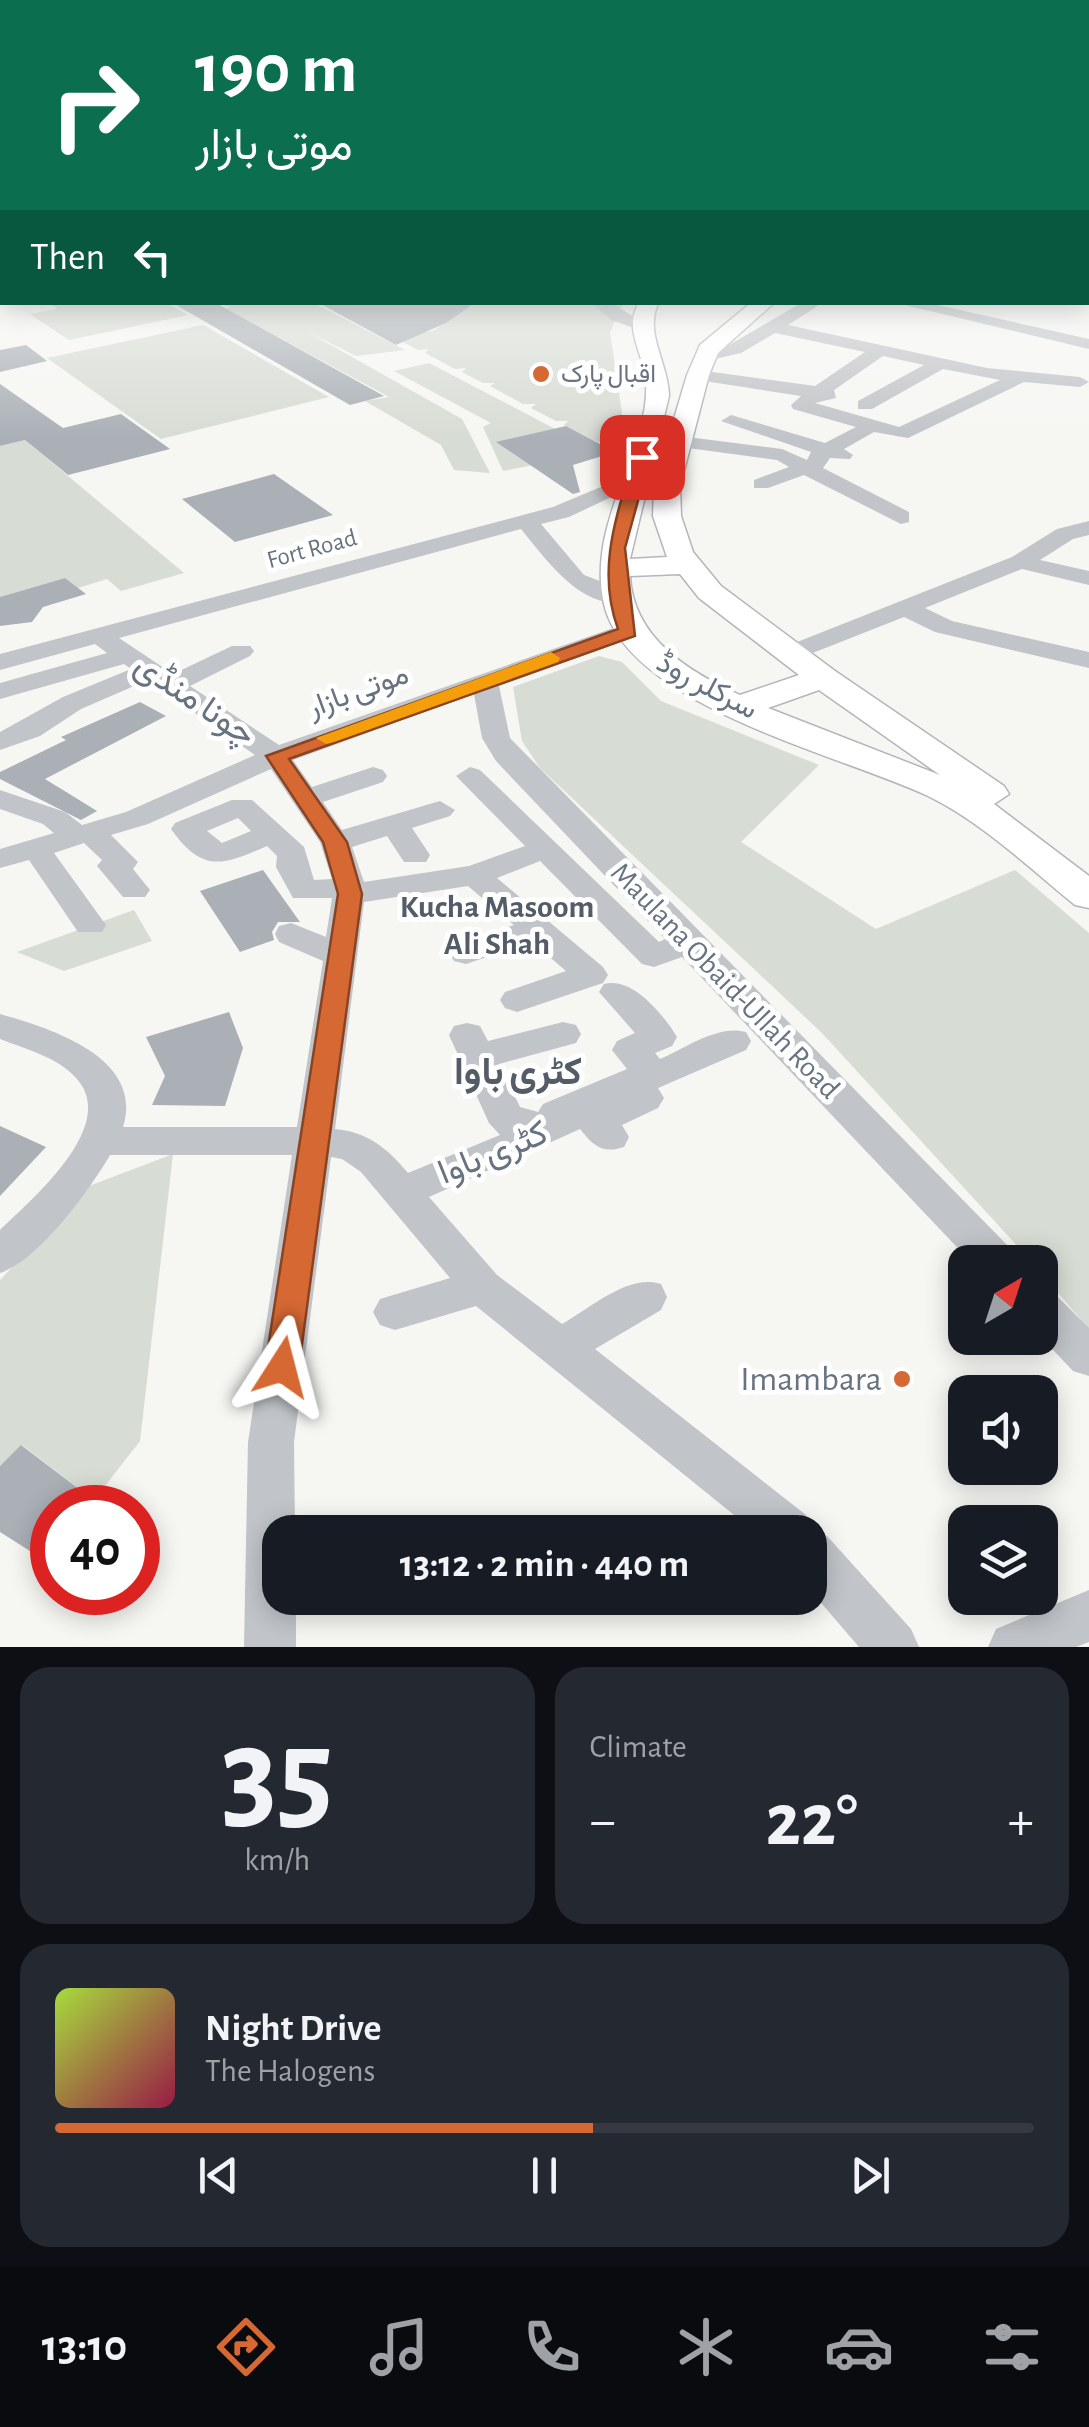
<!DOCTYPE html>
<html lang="en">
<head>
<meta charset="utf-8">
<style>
	:root { --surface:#171b24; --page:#242831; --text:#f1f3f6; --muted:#9ea1a6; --line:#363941; --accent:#d56833 }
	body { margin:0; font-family:"Alegreya Sans",Vazirmatn,sans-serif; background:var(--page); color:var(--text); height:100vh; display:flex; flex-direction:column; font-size:38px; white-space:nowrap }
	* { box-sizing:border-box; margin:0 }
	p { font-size:32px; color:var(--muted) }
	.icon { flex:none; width:55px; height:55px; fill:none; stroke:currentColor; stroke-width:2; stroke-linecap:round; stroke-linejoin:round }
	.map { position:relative; height:1647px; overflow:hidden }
	.details { display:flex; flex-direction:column; gap:20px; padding:20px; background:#0d0f14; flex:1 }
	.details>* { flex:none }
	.top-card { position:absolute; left:0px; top:0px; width:1090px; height:305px; box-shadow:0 5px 25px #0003; background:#0b6e4f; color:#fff; overflow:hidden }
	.needle { width:65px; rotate:39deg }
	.fabs { position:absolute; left:948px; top:1245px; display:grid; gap:20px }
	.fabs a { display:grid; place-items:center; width:110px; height:110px; border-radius:20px; background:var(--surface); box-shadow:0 5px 25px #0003; font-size:50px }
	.speed { position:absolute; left:30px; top:1485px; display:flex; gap:20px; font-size:50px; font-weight:700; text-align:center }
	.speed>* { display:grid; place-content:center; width:130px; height:130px; border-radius:50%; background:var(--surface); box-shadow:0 5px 25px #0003; line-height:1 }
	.speed .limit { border:15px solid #d22; background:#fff; color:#111 }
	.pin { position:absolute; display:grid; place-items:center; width:85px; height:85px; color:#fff; margin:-42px; border-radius:20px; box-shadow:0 5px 15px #0006 }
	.me { position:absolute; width:110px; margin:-55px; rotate:9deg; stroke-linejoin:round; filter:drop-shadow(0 0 8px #0008) }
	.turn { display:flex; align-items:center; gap:35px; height:210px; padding:0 30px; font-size:45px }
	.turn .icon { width:130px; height:130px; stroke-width:2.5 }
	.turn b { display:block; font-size:70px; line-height:85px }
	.then { display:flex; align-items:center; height:95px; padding:0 30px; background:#0003; gap:20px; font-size:38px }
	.big { font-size:75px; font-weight:600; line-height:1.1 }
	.details .widget { flex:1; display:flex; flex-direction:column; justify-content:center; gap:15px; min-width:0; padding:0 35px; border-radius:30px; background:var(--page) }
	.details .dial { align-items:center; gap:0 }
	.dial b { font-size:130px; line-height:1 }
	.song { display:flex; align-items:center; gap:30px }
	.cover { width:120px; height:120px; border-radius:15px; background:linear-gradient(135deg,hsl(80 70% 55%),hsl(340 70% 35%)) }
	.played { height:10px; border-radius:5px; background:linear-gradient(90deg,var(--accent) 55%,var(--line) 55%) }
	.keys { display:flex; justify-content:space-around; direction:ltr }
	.heat { display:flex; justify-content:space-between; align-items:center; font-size:55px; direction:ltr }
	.details .tiles { flex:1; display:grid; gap:20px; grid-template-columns:1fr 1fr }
	.widget:last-child { grid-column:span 2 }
	.trip { position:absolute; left:262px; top:1515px; width:565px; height:100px; border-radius:30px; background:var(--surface); box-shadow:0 5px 25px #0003; font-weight:600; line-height:100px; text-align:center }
	.tab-bar { display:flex; height:160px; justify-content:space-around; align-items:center; background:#090b0e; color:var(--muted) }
	.tab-bar .icon { width:70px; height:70px }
	.tab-bar .selected { color:var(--accent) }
	.tab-bar b { font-size:45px; color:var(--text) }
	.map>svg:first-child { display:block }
	.green { fill:#d7dcd4 }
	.building { fill:#aab0b6 }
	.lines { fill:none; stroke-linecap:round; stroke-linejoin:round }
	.major-casing { stroke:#b3b6ba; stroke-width:3 }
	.minor { fill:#c1c4c8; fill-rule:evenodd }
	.major { fill:#fff; fill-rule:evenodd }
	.route { fill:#d56833; stroke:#8a4421; stroke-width:2.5 }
	.slow { fill:#f59e0b }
	.poi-dot { fill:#d56833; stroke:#fff; stroke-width:4 }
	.labels { text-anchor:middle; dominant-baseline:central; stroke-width:10; stroke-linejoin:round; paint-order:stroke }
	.far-poi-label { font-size:25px; fill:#677381; stroke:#fff; text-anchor:start }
	.far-street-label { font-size:25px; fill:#677381; stroke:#fff }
	.street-label { font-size:30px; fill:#677381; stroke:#fff }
	.neighbourhood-label { font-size:32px; font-weight:bold; fill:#545d67; stroke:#fff }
	.near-street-label { font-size:35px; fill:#677381; stroke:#fff }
	.near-poi-label { font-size:35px; fill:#677381; stroke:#fff; text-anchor:end }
	.near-neighbourhood-label { font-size:38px; font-weight:bold; fill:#545d67; stroke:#fff }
</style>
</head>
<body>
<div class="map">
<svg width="1089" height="1647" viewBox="0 0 1089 1647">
	<rect width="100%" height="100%" fill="#f6f6f3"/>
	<g class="green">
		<path d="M165,302L188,315L69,340L30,314L58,309L50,303Z"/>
		<path d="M212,303H314L405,350L356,356L306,331L462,419L490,473L454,470L441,445L365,401L389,397L226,309L230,306Z"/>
		<path d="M454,303H623L610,332L623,420L621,447L595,441L564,425L568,421H556L531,408L536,404H523L490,386L495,383H483L462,372L466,368L455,369L425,353L429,349L418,350L389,335L433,331L456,316Z"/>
		<path d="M203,325L329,397L161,439L47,358Z"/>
		<path d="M429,363L584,444L543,463L503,471L483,427L491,423L394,371Z"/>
		<path d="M25,440L184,573L121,591L107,579L78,588L65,578L7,595L0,612V446Z"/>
		<path d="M599,656L622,662L661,701L819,765L741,842L876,929L1015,870L1089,933V1329L1040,1272V1262H1032L822,1033L540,768L522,741L513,687Z"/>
		<path d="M134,910L152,941L64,971L17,952Z"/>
		<path d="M173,1154L140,1441L94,1500L22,1445L0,1466V1280L89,1186Z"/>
	</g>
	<g class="building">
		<path d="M171,302H214L384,396L350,405Z"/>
		<path d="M317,302H476L446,323L396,345Z"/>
		<path d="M26,345L47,361L0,372V350Z"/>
		<path d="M0,384L63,428L121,414L170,449L68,475L25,440L0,446Z"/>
		<path d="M566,426L615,452L573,465L580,492L573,494L496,442Z"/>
		<path d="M274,474L333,515L235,542L182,499Z"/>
		<path d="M65,578L86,594L43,607L32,622L0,626V597Z"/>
		<path d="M140,702L166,716L45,779L97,811L81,820L0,779V772L66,740L61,737Z"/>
		<path d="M263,870L300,922H278L272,932L274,940L240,952L200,891Z"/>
		<path d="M229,1012L243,1048L225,1106L152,1105L165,1076L146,1037Z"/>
		<path d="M0,1126L46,1147L0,1196Z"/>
		<path d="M21,1445L104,1508H52V1546L41,1558L0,1532V1466Z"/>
	</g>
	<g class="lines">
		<g class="major-casing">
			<path id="major" d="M639,302H659C643,332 669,364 669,396L630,559L667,557L653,516L654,486L687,375L700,345L752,302H775L718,353L709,375L680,486L681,516L693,552L721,586L835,671L1004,786L1009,794L994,804L1089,876V908L1075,905C1028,867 983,823 928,796C844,756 627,706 604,604C590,542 624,486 640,428C645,411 648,393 645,375C641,349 624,329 639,302ZM680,574L699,598L799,675L740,695C689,672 633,638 630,576ZM819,690L940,775L768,708Z"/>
		</g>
		<g class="minor">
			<rect x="0" y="208" width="2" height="8"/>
			<path d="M1088,288H1089V299L1088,298Z"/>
			<path d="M591,302H609L648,325L640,330L611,320Z"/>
			<path d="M803,302H824L788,325L987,368L1080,377L1089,382L1080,387L1024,382L908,438L874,432L844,449L853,455L850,459L830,458L823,468L909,512V522L901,524L804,475L768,488H754V480L789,467L777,460L673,446L670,442L680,436L782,449L807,460L811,452L721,421L731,415L825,443L856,427L793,409L791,405L801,396L698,380L689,375L698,370L815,386L865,352L775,333L741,353L706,361L697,356L729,345ZM883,356L924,365L858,401V409H872L943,369L1000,380L899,427L815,403L836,398L834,390Z"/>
			<path d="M892,302H924L1089,339V349Z"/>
			<path d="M634,473L644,479L641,483L569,517L541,524L584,575L626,591L630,596L626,601C582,612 545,558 521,529L119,638L173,674L232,646H250L254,651L250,656L190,686L279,745L619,626H637L640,631L637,636L499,686L510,738L1012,1250L1018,1262H971L682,957L654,967L642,964L540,861L497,878L603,967L608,975L603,983L517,1012L505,1008L500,1000L505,992L566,971L532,942L466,964L454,961L449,953L454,945L514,925L468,886L364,902L335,1129C368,1132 387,1148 408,1173L500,1135L489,1123L449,1035L454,1026L467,1023L480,1026L488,1041L563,1022L576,1025L581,1034L576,1043L499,1064L520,1107L538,1112L543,1104L627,1069L612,1050L617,1041L635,1033L599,992L604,984C632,976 663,1014 677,1037L672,1046L655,1053L660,1059C685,1048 719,1024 746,1032L751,1041L746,1050L658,1088L664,1098L658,1108L622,1125L629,1137L624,1147C603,1154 593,1146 580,1129L429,1197L497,1275L562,1324C590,1308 629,1273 661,1284L667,1297L661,1310L595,1349L806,1515L813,1530L827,1536L911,1629L919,1647H859L810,1590V1532H755L476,1306L395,1330L380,1325L373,1312L380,1299L450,1278L361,1172L342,1159L331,1157L294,1442L295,1532H280V1598H296V1647H244L248,1442L292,1155H110C89,1191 39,1260 0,1273V1230C32,1199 120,1125 76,1078C58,1057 25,1049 0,1039V1014C49,1028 145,1057 123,1127H297L323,961L279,942L275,934L279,926L291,923L326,937L332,898H293L276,867L277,856L267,846C223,865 203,874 171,829L175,823L232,800H252L304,847L314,880L332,879L320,842L271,769L148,824L111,835L138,862L133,869L150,890L145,897H123L97,866L102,860L84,843L54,853L106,925L102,932H78L29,860L0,868V849L54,833L43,824L0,809V790L65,812L82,825L126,812L255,755L148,680L81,709L40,736L0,750V732L63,697L131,669L124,664L0,699V683L107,653L95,644L0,670V654L553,507ZM474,694L482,738L496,761L665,939L659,942L480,770L470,767L456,776L525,846L469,866L364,882L352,847L387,836L404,862H426L430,855L412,828L450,816L455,810L440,801L342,830L323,802L383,782L387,776L383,770L373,767L312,787L293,760ZM238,818L251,831L222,843L207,831Z"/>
			<path d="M1089,521V535L1073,539L1040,560L1089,571V585L1022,569L925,608L952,621L1089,652V668L935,632L904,617L800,658H782L778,653L782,648L1012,557L1057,529Z"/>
			<path d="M1040,1289L1055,1294L1089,1328V1376L1073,1371L1040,1336Z"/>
			<path d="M1089,1590V1642L1076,1647H988L996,1629Z"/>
		</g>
		<use href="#major" class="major"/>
	</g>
	<linearGradient id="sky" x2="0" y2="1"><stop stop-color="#96badc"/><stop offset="0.47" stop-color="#fbfbfa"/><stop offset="1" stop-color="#fbfbfa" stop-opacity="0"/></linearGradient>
	<rect width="1089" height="438" fill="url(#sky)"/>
	<path class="route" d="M642,452L650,457L625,548L635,636L289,759L347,842L362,894L299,1367L294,1377L282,1381L270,1377L265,1367L338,894L323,842L266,756L618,629C596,569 617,515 634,457Z"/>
	<path class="slow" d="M551,652L560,658L558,662L334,742L326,744L316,738Z"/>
	<g class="poi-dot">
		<circle cx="541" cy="374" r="10"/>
		<circle cx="902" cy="1379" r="10"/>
	</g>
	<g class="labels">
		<g class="far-poi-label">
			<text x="561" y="374">اقبال پارک</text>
		</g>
		<g class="far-street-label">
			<text transform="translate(312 549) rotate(-15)">Fort Road</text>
		</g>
		<g class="street-label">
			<text transform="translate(707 686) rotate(28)">سرکلر روڈ</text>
			<text transform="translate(358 691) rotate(-20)">موتی بازار</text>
			<text transform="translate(725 981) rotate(46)">Maulana Obaid-Ullah Road</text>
		</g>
		<g class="neighbourhood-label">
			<text x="497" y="907">Kucha Masoom<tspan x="497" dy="37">Ali Shah</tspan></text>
		</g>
		<g class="near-street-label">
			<text transform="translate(195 700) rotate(34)">چونا منڈی</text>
			<text transform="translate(493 1153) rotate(-22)">کٹری باوا</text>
		</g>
		<g class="near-poi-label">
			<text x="882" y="1379">Imambara</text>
		</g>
		<g class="near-neighbourhood-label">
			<text x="518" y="1073">کٹری باوا</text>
		</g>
	</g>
</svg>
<div class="fabs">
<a><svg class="needle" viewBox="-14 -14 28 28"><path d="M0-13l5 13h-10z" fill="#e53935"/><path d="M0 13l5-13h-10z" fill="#9ea1a6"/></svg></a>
<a><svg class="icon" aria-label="sound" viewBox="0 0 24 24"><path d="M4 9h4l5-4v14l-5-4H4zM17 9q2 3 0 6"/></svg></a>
<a><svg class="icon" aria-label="layers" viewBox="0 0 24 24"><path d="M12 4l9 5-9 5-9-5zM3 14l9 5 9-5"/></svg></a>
</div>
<div class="speed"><div class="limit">40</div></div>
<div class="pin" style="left:642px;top:457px;background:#d93025"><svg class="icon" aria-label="arrive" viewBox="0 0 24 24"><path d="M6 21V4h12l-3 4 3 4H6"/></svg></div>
<svg class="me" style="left:282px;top:1367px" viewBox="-20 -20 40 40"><path d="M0-17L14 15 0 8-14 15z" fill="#d56833" stroke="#fff" stroke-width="4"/></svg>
<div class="trip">13:12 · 2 min · 440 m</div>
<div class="top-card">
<div class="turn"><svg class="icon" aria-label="right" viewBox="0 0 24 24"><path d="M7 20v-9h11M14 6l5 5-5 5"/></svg><div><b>190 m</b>موتی بازار</div></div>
<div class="then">Then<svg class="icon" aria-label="left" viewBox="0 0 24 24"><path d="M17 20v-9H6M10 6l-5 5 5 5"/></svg></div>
</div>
</div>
<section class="details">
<div class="tiles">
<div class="widget dial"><b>35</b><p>km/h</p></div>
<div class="widget"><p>Climate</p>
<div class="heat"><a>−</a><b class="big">22°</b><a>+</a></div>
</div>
<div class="widget">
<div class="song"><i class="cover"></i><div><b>Night Drive</b><p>The Halogens</p></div></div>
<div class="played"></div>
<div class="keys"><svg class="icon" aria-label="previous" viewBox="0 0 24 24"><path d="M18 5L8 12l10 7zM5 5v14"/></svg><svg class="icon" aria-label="pause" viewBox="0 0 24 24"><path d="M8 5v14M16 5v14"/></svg><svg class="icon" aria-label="next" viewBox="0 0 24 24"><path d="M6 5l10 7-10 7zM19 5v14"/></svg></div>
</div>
</div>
</section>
<nav class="tab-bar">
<b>13:10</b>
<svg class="icon selected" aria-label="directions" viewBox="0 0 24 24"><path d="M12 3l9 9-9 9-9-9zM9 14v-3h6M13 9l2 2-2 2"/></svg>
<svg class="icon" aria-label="music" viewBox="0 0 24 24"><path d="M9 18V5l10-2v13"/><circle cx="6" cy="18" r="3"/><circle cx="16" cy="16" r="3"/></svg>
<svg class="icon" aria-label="phone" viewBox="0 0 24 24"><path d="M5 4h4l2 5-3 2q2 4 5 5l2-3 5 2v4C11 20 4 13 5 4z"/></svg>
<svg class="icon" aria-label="climate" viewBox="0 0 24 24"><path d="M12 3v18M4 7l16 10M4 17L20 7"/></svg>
<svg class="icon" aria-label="car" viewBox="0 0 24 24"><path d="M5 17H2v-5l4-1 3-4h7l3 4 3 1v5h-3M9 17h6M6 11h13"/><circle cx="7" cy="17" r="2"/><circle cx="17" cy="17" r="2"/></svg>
<svg class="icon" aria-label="filters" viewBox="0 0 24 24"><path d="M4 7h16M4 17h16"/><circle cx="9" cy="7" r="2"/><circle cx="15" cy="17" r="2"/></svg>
</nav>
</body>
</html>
